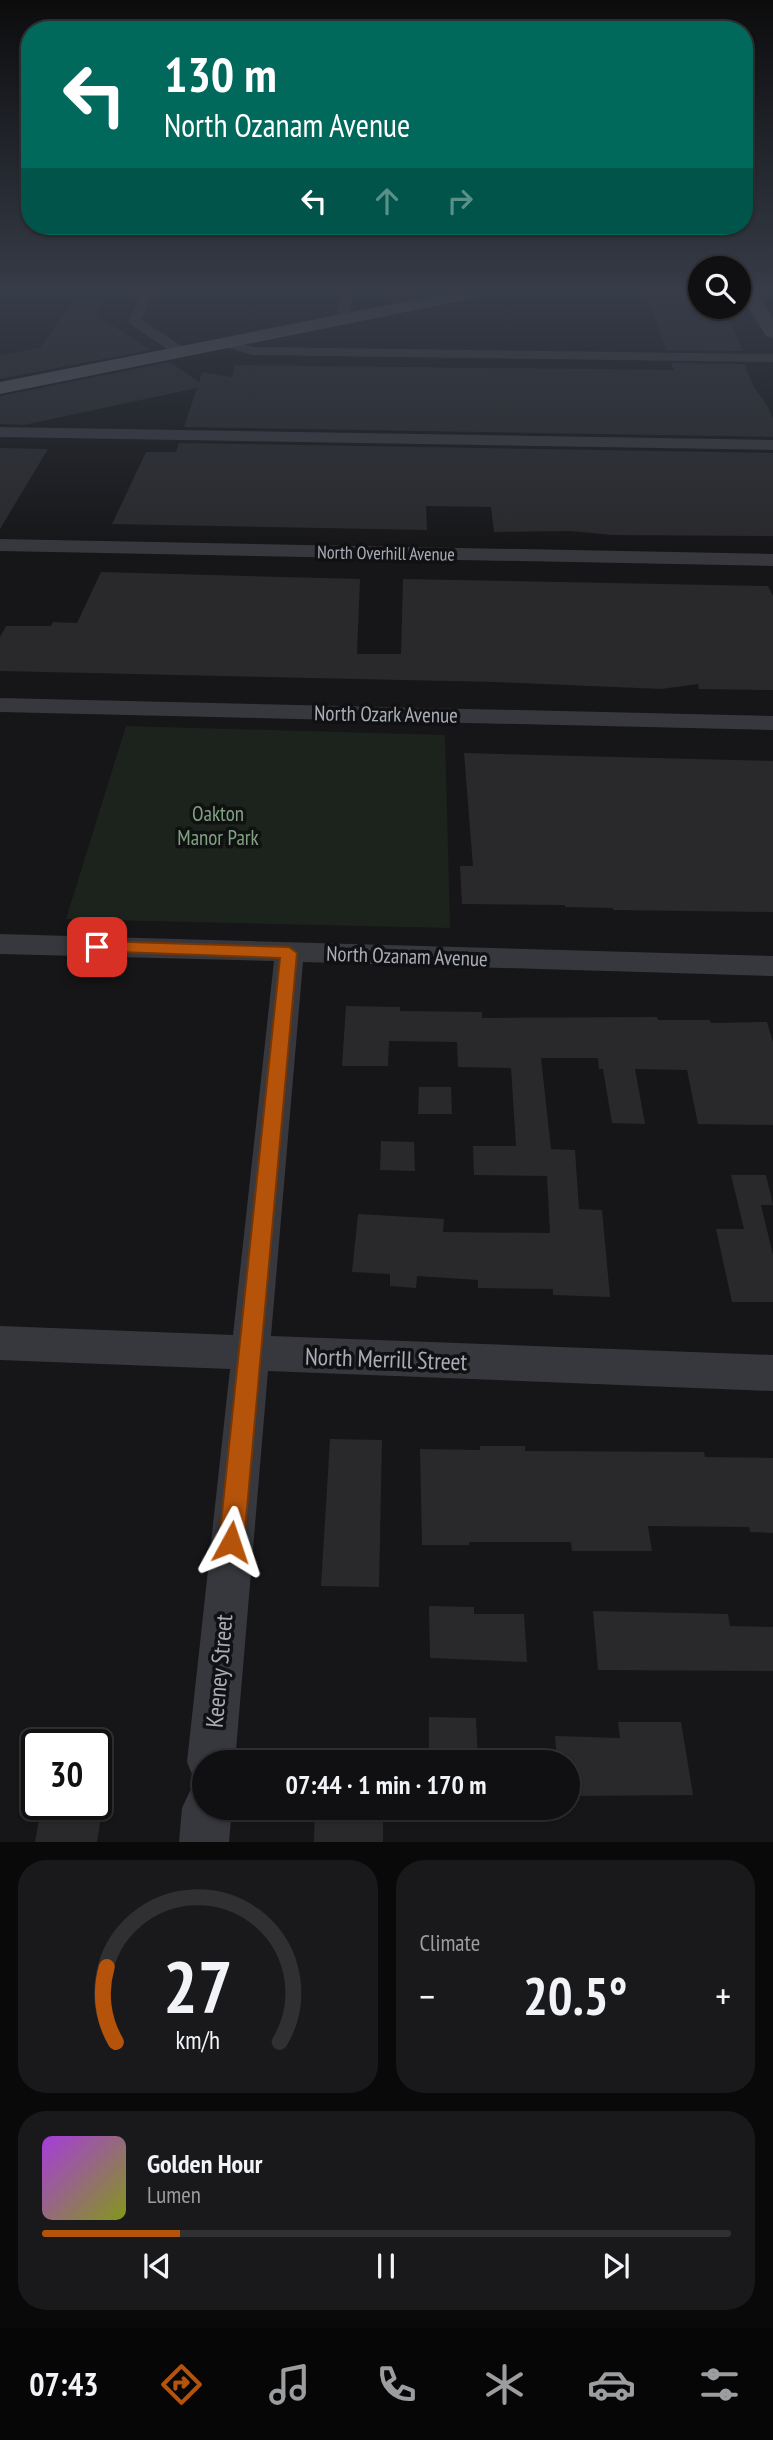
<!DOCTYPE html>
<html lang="en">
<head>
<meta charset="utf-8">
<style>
	:root { --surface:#101012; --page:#19191b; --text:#f1f3f6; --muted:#9c9d9f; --line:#303032; --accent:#b45309 }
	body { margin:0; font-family:"PT Sans Narrow",sans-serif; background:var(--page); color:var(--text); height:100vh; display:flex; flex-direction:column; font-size:26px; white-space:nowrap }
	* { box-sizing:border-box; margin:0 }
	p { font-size:23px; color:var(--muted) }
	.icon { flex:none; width:38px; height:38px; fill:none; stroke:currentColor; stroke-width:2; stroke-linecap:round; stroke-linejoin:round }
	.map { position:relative; height:1842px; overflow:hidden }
	.panel { display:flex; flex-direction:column; gap:18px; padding:18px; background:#09090a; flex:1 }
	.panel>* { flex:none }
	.guide { position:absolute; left:21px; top:21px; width:732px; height:214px; border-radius:28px; box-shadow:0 2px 5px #0004,0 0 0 2px var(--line); background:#00695c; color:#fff; overflow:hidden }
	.fabs { position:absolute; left:688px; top:256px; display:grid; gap:14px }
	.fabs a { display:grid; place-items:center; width:63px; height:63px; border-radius:50%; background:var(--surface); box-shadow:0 2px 5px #0004,0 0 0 2px var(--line); font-size:35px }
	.speed { position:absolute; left:21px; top:1729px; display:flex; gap:14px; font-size:35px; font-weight:700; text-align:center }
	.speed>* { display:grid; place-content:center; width:91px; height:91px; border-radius:50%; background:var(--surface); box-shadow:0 2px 5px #0004,0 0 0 2px var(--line); line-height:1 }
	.speed .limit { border:4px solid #111; border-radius:10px; background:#fff; color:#111 }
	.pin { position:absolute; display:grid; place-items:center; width:60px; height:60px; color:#fff; margin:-30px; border-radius:14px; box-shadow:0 4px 10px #0006 }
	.me { position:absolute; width:77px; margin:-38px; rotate:5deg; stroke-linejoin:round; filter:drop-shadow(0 0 5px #0008) }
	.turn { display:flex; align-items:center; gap:24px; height:147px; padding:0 28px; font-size:32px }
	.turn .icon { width:91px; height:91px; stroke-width:2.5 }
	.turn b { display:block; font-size:49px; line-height:60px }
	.lanes { display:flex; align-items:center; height:66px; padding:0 28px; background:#0003; justify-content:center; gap:35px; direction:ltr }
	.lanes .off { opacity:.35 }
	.big { font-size:52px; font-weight:700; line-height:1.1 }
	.panel .tile { flex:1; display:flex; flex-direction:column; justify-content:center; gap:10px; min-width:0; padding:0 24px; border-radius:28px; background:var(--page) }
	.panel .dial { align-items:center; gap:0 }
	.dial svg { height:182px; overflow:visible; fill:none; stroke:var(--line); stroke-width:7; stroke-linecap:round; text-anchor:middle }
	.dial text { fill:var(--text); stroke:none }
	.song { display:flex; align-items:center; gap:21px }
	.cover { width:84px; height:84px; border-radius:10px; background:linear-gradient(135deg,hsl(280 70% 55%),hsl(70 70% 35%)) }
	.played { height:7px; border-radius:4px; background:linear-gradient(90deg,var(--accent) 20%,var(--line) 20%) }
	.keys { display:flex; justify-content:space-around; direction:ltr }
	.heat { display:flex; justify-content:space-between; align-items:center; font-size:38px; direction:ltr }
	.panel .tiles { flex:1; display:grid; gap:18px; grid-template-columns:1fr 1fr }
	.tile:last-child { grid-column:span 2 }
	.trip { position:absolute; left:192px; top:1750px; width:388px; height:70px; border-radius:35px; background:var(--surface); box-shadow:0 2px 5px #0004,0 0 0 2px var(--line); font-weight:700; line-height:70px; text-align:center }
	.tab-bar { display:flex; height:112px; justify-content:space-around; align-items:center; background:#060607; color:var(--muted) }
	.tab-bar .icon { width:49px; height:49px }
	.tab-bar .on { color:var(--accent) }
	.tab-bar b { font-size:32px; color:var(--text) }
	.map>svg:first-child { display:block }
	.green { fill:#1c231d }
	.building { fill:#29292c }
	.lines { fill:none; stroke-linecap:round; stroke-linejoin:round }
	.street { fill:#37383d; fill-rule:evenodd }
	.secondary { fill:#45474d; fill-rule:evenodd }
	.primary { fill:#53555c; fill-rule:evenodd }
	.route { fill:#b45309; stroke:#753606; stroke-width:2 }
	.labels { text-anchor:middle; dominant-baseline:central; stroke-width:7; stroke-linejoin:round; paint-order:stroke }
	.far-street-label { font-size:18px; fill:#a8adb8; stroke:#111113 }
	.street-label { font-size:21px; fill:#a8adb8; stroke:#111113 }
	.park-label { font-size:21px; fill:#7fa381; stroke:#111113 }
	.near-street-label { font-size:24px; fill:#a8adb8; stroke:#111113 }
</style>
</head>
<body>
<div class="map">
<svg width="773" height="1842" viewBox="0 0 773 1842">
	<rect width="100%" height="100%" fill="#161618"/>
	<path class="green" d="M126,726L445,735L450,928L66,919Z"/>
	<g class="building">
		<path d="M645,291H700V306H723L743,351L666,350Z"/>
		<path d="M78,295L107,296L96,315L150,350L0,379V355L40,348Z"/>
		<path d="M170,362L199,382L202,372L232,377L235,365L674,370L671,363L744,364L754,387L768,407L773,419V437L184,427L197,388L24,425L0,424V396Z"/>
		<path d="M179,443L773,453V536L612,535L571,531L494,532L491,507L426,506L427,530L112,524L146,452H176Z"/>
		<path d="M0,448L48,449L0,529Z"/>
		<path d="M101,572L360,579L357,654H401L403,579L768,586L773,596V690L699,689L698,684L661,689L495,682L0,671V637L6,626H51L53,622L77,623Z"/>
		<path d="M464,753L773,761V912L613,910V908L565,907V905L462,904L460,866H473Z"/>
		<path d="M346,1006L400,1007V1011L482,1012V1018L657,1017L658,1020H710L711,1023L767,1022L773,1042V1125L698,1124L687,1070L635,1069L645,1124L612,1123L603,1069H599L598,1058H541L551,1149L575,1150L579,1209L602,1210L610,1297L553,1295V1289L478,1288V1280L417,1276L416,1288L390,1286V1274L352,1272L358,1214L444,1219L443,1232L550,1233L547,1176L474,1175L473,1146H516L511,1068L458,1067L457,1042L389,1041L388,1066H342Z"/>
		<path d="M419,1087H451L452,1114H418Z"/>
		<path d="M381,1141L414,1142L415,1171L380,1170Z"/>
		<path d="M731,1175H766L773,1205H761L773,1255V1302H732L716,1229H744Z"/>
		<path d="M330,1439L382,1440L379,1587L321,1586Z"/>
		<path d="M480,1446H525V1451L704,1452L705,1457L773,1458V1533L750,1532L749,1527L648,1526L652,1551H572L571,1542H469V1545H422L420,1449L480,1450Z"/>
		<path d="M429,1606L474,1607V1614H524L527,1662L430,1658Z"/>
		<path d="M593,1611L728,1614L730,1626L773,1627V1671L598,1670Z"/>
		<path d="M429,1717L476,1718L478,1762H429Z"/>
		<path d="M618,1722H681L693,1795L569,1796V1762H557L555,1736L620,1738Z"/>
		<path d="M42,1804H103L97,1842H35Z"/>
		<path d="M315,1808H383V1842H314Z"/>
	</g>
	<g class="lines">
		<g class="street">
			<path d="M142,291H154L142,320L186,349L188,352L186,355H176L130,324L128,321Z"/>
			<path d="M340,291H352L350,319L343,323L336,319Z"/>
			<path d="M227,339L253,347L773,354V362L252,355L222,346L220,343Z"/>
			<path d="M0,427L773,440V450L0,437Z"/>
			<path d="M0,539L773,554V566L0,551Z"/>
			<path d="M0,698L773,716V730L0,712Z"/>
			<path d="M0,934L773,956V976L303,962L271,1336L773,1355V1391L268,1371L235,1762H205V1783L194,1779L187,1762L230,1369L0,1360V1326L233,1335L274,961L0,954Z"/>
			<path d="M205,1784V1808H232L229,1842H179L182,1808L190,1791Z"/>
		</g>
		<path class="secondary" d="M738,291H756L773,317V338L766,336Z"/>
		<path class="primary" d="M458,291H494L485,296L0,394V382Z"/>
	</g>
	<linearGradient id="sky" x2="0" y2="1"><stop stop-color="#0c0c0d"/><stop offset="0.53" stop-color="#363c48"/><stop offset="1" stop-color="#363c48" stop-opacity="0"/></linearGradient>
	<rect width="773" height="549" fill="url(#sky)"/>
	<path class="route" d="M97,941L289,947L297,953L244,1542L240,1551L231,1555L223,1551L219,1542L280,958L92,951L89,947Z"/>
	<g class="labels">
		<g class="far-street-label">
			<text transform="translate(386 553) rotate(1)">North Overhill Avenue</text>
		</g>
		<g class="street-label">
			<text transform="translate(386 714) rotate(1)">North Ozark Avenue</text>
			<text transform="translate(407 956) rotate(2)">North Ozanam Avenue</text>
		</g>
		<g class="park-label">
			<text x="218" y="813">Oakton<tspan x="218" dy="24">Manor Park</tspan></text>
		</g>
		<g class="near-street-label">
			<text transform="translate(386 1359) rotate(2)">North Merrill Street</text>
			<text transform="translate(219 1671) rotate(-85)">Keeney Street</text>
		</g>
	</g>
</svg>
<div class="fabs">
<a><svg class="icon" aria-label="search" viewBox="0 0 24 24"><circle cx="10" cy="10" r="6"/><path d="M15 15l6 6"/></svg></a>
</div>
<div class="speed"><div class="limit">30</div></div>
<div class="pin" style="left:97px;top:947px;background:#d93025"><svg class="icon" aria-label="arrive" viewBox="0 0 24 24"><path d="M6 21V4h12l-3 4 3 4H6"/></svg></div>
<svg class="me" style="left:231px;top:1542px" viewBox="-20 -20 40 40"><path d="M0-17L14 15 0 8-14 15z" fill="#b45309" stroke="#fff" stroke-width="4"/></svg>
<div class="trip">07:44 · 1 min · 170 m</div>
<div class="guide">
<div class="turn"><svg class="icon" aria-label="left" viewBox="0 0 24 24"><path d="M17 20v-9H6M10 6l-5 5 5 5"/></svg><div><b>130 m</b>North Ozanam Avenue</div></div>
<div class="lanes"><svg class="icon" aria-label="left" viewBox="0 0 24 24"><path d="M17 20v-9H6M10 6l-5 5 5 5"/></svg><svg class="icon off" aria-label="ahead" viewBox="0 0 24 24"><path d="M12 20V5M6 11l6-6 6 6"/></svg><svg class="icon off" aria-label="right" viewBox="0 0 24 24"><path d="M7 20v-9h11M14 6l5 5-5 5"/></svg></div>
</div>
</div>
<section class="panel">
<div class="tiles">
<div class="tile dial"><svg viewBox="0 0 100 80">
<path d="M14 69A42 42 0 1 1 86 69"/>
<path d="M14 69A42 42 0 0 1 10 36" stroke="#b45309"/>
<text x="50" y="56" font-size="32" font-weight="700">27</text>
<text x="50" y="72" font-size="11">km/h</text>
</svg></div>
<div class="tile"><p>Climate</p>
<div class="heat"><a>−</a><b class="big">20.5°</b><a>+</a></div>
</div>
<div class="tile">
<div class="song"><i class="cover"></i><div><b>Golden Hour</b><p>Lumen</p></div></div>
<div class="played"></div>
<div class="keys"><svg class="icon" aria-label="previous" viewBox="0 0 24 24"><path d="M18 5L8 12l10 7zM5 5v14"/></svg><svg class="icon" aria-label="pause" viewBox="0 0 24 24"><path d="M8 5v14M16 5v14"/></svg><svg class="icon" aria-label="next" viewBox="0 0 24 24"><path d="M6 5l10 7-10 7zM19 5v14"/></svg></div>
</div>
</div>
</section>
<nav class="tab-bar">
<b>07:43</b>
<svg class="icon on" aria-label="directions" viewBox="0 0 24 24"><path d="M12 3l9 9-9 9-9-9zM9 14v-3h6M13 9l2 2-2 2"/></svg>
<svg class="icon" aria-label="music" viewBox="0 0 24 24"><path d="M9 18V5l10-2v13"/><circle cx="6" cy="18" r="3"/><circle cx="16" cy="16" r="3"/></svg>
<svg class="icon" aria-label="phone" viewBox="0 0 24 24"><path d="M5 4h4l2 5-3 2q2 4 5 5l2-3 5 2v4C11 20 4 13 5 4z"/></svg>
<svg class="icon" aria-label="climate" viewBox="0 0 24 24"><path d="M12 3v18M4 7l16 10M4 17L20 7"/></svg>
<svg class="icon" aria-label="car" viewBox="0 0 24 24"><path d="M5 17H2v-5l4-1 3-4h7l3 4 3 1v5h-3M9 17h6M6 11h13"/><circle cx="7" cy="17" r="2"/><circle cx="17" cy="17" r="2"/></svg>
<svg class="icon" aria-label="filters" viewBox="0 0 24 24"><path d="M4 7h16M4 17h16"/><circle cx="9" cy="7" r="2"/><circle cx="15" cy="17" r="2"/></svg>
</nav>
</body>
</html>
